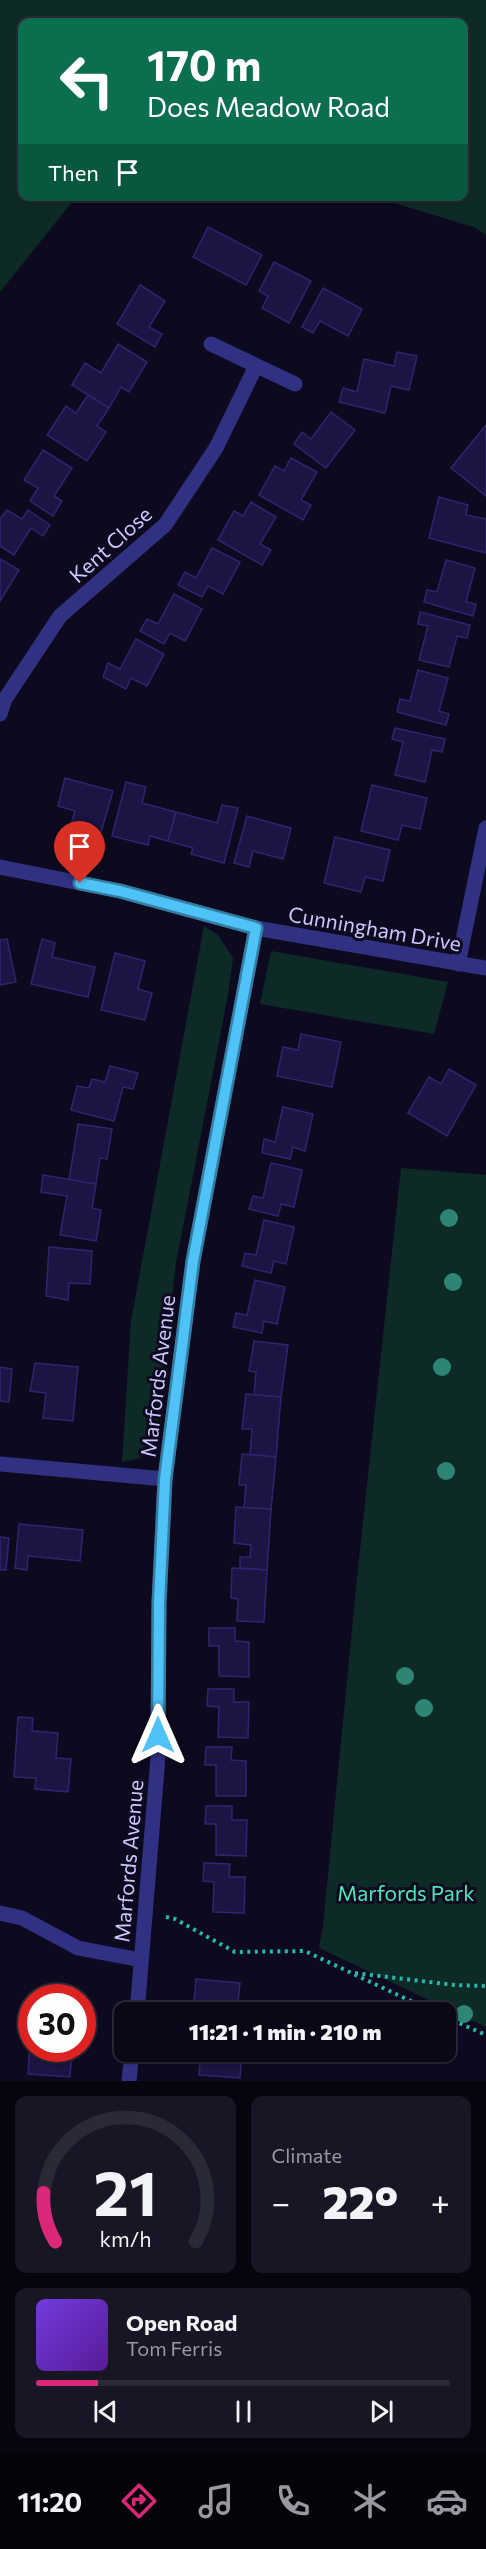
<!DOCTYPE html>
<html lang="en">
<head>
<meta charset="utf-8">
<style>
	:root { --surface:#0a0817; --page:#181624; --text:#f1f3f6; --muted:#999aa1; --line:#2a2936; --accent:#db2777 }
	body { margin:0; font-family:Commissioner,sans-serif; background:var(--page); color:var(--text); height:100vh; display:flex; flex-direction:column; font-size:22px; white-space:nowrap }
	* { box-sizing:border-box; margin:0 }
	p { font-size:20px; color:var(--muted) }
	.icon { flex:none; width:33px; height:33px; fill:none; stroke:currentColor; stroke-width:2; stroke-linecap:round; stroke-linejoin:round }
	.map { position:relative; height:2081px; overflow:hidden }
	.drawer { display:flex; flex-direction:column; gap:15px; padding:15px; background:#06040d; flex:1 }
	.drawer>* { flex:none }
	.banner { position:absolute; left:18px; top:18px; width:450px; height:183px; border-radius:12px; box-shadow:0 2px 4px #0004,0 0 0 2px var(--line); background:#0b6e4f; color:#fff; overflow:hidden }
	.speed { position:absolute; left:18px; top:1984px; display:flex; gap:12px; font-size:30px; font-weight:700; text-align:center }
	.speed>* { display:grid; place-content:center; width:78px; height:78px; border-radius:50%; background:var(--surface); box-shadow:0 2px 4px #0004,0 0 0 2px var(--line); line-height:1 }
	.speed .limit { border:9px solid #d22; background:#fff; color:#111 }
	.pin { position:absolute; display:grid; place-items:center; width:51px; height:51px; color:#fff; margin:-62px -26px; border-radius:50% 50% 50% 0; rotate:-45deg; box-shadow:0 0 6px #0007 }
	.pin .icon { rotate:45deg }
	.me { position:absolute; width:66px; margin:-33px; rotate:0deg; stroke-linejoin:round; filter:drop-shadow(0 0 4px #0008) }
	.turn { display:flex; align-items:center; gap:21px; height:126px; padding:0 30px; font-size:27px }
	.turn .icon { width:78px; height:78px; stroke-width:2.5 }
	.turn b { display:block; font-size:42px; line-height:51px }
	.then { display:flex; align-items:center; height:57px; padding:0 30px; background:#0003; gap:12px; font-size:22px }
	.big { font-size:45px; font-weight:800; line-height:1.1 }
	.drawer .card { flex:1; display:flex; flex-direction:column; justify-content:center; gap:9px; min-width:0; padding:0 21px; border-radius:12px; background:var(--page) }
	.drawer .dial { align-items:center; gap:0 }
	.dial svg { height:156px; overflow:visible; fill:none; stroke:var(--line); stroke-width:7; stroke-linecap:round; text-anchor:middle }
	.dial text { fill:var(--text); stroke:none }
	.song { display:flex; align-items:center; gap:18px }
	.cover { width:72px; height:72px; border-radius:9px; background:linear-gradient(135deg,hsl(260 70% 55%),hsl(270 70% 35%)) }
	.played { height:6px; border-radius:3px; background:linear-gradient(90deg,var(--accent) 15%,var(--line) 15%) }
	.keys { display:flex; justify-content:space-around; direction:ltr }
	.heat { display:flex; justify-content:space-between; align-items:center; font-size:33px; direction:ltr }
	.drawer .tiles { flex:1; display:grid; gap:15px; grid-template-columns:1fr 1fr }
	.card:last-child { grid-column:span 2 }
	.trip { position:absolute; left:114px; top:2002px; width:342px; height:60px; border-radius:12px; background:var(--surface); box-shadow:0 2px 4px #0004,0 0 0 2px var(--line); font-weight:800; line-height:60px; text-align:center }
	.dock { display:flex; height:96px; justify-content:space-around; align-items:center; background:#040309; color:var(--muted) }
	.dock .icon { width:42px; height:42px }
	.dock .selected { color:var(--accent) }
	.dock b { font-size:27px; color:var(--text) }
	.map>svg:first-child { display:block }
	.green { fill:#0d2a27 }
	.building { fill:#1c1442; stroke:#302470; stroke-width:1.5 }
	.lines { fill:none; stroke-linecap:round; stroke-linejoin:round }
	.path { stroke:#22baaa; stroke-width:4; stroke-dasharray:3 4.5; stroke-linecap:butt }
	.minor { stroke:#303183; stroke-width:15 }
	.tree { fill:#2f8575 }
	.route-casing { stroke:#337fa1; stroke-width:15 }
	.route { stroke:#4fc3f7; stroke-width:10 }
	.labels { text-anchor:middle; dominant-baseline:central; stroke-width:6; stroke-linejoin:round; paint-order:stroke }
	.street-label { font-size:21px; fill:#ccc8ff; stroke:#0d0a1f }
	.park-label { font-size:21px; fill:#4aeabb; stroke:#0d0a1f }
</style>
</head>
<body>
<div class="map">
<svg width="486" height="2081" viewBox="0 0 486 2081">
	<rect width="100%" height="100%" fill="#0d0a1f"/>
	<g class="green">
		<path d="M0,0H486V235L476,228L375,197L464,196V22H22V196L76,197L0,292Z"/>
		<path d="M204,926L218,935L233,958L228,995L176,1263L156,1437L140,1458L122,1462L131,1321Z"/>
		<path d="M271,951L448,982L434,1034L260,1004Z"/>
		<path d="M401,1168L486,1175V2027L319,1948L323,1926L357,1578Z"/>
	</g>
	<g class="building">
		<path d="M208,227L262,255L246,285L193,257Z"/>
		<path d="M274,262L311,281L289,323L262,308L268,296L259,291Z"/>
		<path d="M140,285L165,301L149,327L162,334L155,347L117,324Z"/>
		<path d="M323,288L362,309L348,336L320,321L313,333L302,327Z"/>
		<path d="M118,344L147,362L129,392L121,387L109,408L72,385L85,363L101,373Z"/>
		<path d="M397,352L417,356L409,390L391,386L385,413L339,402L343,388L357,392L364,359L394,366Z"/>
		<path d="M88,395L109,408L97,426L106,432L87,461L47,435L66,406L76,413Z"/>
		<path d="M331,412L355,430L326,468L294,444L302,432L311,439Z"/>
		<path d="M486,425V496L451,468Z"/>
		<path d="M43,450L72,468L54,496L62,501L53,516L30,501L38,488L24,480Z"/>
		<path d="M291,458L317,472L301,500L311,505L303,520L259,495L275,466L284,471Z"/>
		<path d="M439,497L468,505L466,515L486,519V553L429,538Z"/>
		<path d="M251,502L276,517L260,544L271,550L262,565L218,540L234,511L243,516Z"/>
		<path d="M7,510L22,519L28,510L50,525L43,536L31,528L14,555L0,546V519Z"/>
		<path d="M212,548L240,562L223,594L208,586L202,597L178,585L185,572L196,578Z"/>
		<path d="M0,559L19,570L0,601Z"/>
		<path d="M446,560L475,568L466,602L476,604L473,616L424,602L427,590L437,592Z"/>
		<path d="M174,594L202,609L185,641L170,633L164,644L140,631L147,619L158,624Z"/>
		<path d="M420,612L470,625L467,638L457,636L449,667L419,660L428,626L418,624Z"/>
		<path d="M136,639L164,654L147,686L131,678L126,689L103,677L108,663L120,669Z"/>
		<path d="M418,670L448,678L439,711L449,714L446,725L397,712L400,699L410,701Z"/>
		<path d="M395,728L445,739L442,752L432,750L425,782L395,775L403,742L392,739Z"/>
		<path d="M65,778L113,791L101,832L71,824L75,811L58,806Z"/>
		<path d="M126,782L146,787L142,803L176,812L168,841L150,836L148,845L112,836Z"/>
		<path d="M372,785L427,798L420,829L402,825L398,840L361,831Z"/>
		<path d="M222,805L238,808L224,863L191,854L193,848L168,841L176,812L217,823Z"/>
		<path d="M247,816L291,828L283,859L253,851L249,867L234,863Z"/>
		<path d="M335,837L390,850L383,881L365,877L361,892L324,883Z"/>
		<path d="M7,939L16,982L0,985V940Z"/>
		<path d="M42,939L55,943L52,957L95,967L88,997L31,984Z"/>
		<path d="M115,953L145,961L138,989L152,993L145,1020L101,1010Z"/>
		<path d="M301,1034L341,1042L332,1087L277,1076L283,1047L298,1050Z"/>
		<path d="M110,1066L138,1073L133,1089L123,1087L114,1121L71,1110L77,1086L89,1088L92,1079L105,1082Z"/>
		<path d="M449,1069L476,1085L447,1136L408,1113L429,1077L441,1084Z"/>
		<path d="M283,1107L313,1114L305,1151L293,1147L290,1159L262,1153L264,1139L275,1142Z"/>
		<path d="M78,1124L112,1129L107,1159L100,1158L96,1184L69,1180Z"/>
		<path d="M271,1163L302,1170L294,1207L281,1204L278,1216L249,1209L253,1196L263,1198Z"/>
		<path d="M43,1175L96,1184L92,1208L101,1210L96,1241L60,1235L67,1196L41,1192Z"/>
		<path d="M264,1220L294,1227L286,1264L274,1261L271,1273L242,1266L245,1253L256,1255Z"/>
		<path d="M49,1247L92,1251L90,1284L69,1283L68,1300L46,1296Z"/>
		<path d="M255,1280L285,1287L277,1324L264,1321L262,1333L233,1327L236,1313L247,1315Z"/>
		<path d="M254,1341L288,1345L281,1397L254,1395L256,1372L249,1371Z"/>
		<path d="M35,1363L78,1367L73,1421L43,1418L46,1393L30,1391Z"/>
		<path d="M0,1367L12,1369L9,1402L0,1401Z"/>
		<path d="M246,1394L281,1397L276,1457L250,1455L252,1429H242Z"/>
		<path d="M242,1454L276,1457L271,1509L244,1508L246,1485H239Z"/>
		<path d="M236,1507L271,1509L267,1570L240,1568V1557H250L251,1545L234,1543Z"/>
		<path d="M19,1524L83,1530L80,1561L28,1556L27,1570L15,1568Z"/>
		<path d="M0,1537L9,1538L6,1570H0Z"/>
		<path d="M232,1568L267,1570L264,1622L237,1621L238,1599L231,1598Z"/>
		<path d="M209,1628H235V1641L249,1642V1677L219,1676V1646H209Z"/>
		<path d="M208,1689H234V1702H249L248,1738L218,1737L219,1707L207,1706Z"/>
		<path d="M18,1717L33,1718L32,1731L58,1733L56,1758L71,1759L68,1792L35,1789L36,1778L14,1777Z"/>
		<path d="M206,1747H232L231,1760L246,1761V1796H216V1765H205Z"/>
		<path d="M206,1806H232V1820H247L246,1856L216,1855V1824H205Z"/>
		<path d="M204,1863L230,1864L229,1877H245L244,1913L213,1912L214,1882L203,1881Z"/>
		<path d="M196,1979L240,1983L237,2013H193Z"/>
		<path d="M30,2041L32,2049H72L70,2077L28,2074Z"/>
		<path d="M201,2052H242L240,2078L199,2075Z"/>
	</g>
	<g class="lines">
		<g class="path">
			<path d="M166,1917L175,1919L235,1952L305,1951L436,2013"/>
			<path d="M355,1973L454,1985L486,1986"/>
			<path d="M446,2017L486,2035"/>
		</g>
		<g class="minor">
			<path d="M211,344L295,384"/>
			<path d="M0,714L5,699L60,616L165,525L216,448L256,366"/>
			<path d="M0,867L120,891L256,928L486,968"/>
			<path d="M458,964L486,828"/>
			<path d="M0,1464L165,1479"/>
			<path d="M0,1913L22,1918L78,1948L141,1960"/>
			<path d="M137,2013L158,1757L159,1603L165,1479L193,1261L256,928"/>
			<path d="M129,2081L132,2052"/>
		</g>
	</g>
	<g class="tree">
		<circle cx="449" cy="1218" r="9"/>
		<circle cx="453" cy="1282" r="9"/>
		<circle cx="442" cy="1367" r="9"/>
		<circle cx="446" cy="1471" r="9"/>
		<circle cx="405" cy="1676" r="9"/>
		<circle cx="424" cy="1708" r="9"/>
		<circle cx="464" cy="2014" r="9"/>
	</g>
	<g class="lines">
		<g class="route-casing">
			<path id="route" d="M80,883L120,891L256,928L193,1261L165,1479L159,1603L158,1735"/>
		</g>
		<use href="#route" class="route"/>
	</g>
	<g class="labels">
		<g class="street-label">
			<text transform="translate(110 544) rotate(-42)">Kent Close</text>
			<text transform="translate(375 928) rotate(10)">Cunningham Drive</text>
			<text transform="translate(157 1376) rotate(-83)">Marfords Avenue</text>
			<text transform="translate(128 1861) rotate(-85)">Marfords Avenue</text>
		</g>
		<g class="park-label">
			<text x="406" y="1892">Marfords Park</text>
		</g>
	</g>
</svg>
<div class="speed"><div class="limit">30</div></div>
<div class="pin" style="left:80px;top:883px;background:#d93025"><svg class="icon" aria-label="arrive" viewBox="0 0 24 24"><path d="M6 21V4h12l-3 4 3 4H6"/></svg></div>
<svg class="me" style="left:158px;top:1735px" viewBox="-20 -20 40 40"><path d="M0-17L14 15 0 8-14 15z" fill="#4fc3f7" stroke="#fff" stroke-width="4"/></svg>
<div class="trip">11:21 · 1 min · 210 m</div>
<div class="banner">
<div class="turn"><svg class="icon" aria-label="left" viewBox="0 0 24 24"><path d="M17 20v-9H6M10 6l-5 5 5 5"/></svg><div><b>170 m</b>Does Meadow Road</div></div>
<div class="then">Then<svg class="icon" aria-label="arrive" viewBox="0 0 24 24"><path d="M6 21V4h12l-3 4 3 4H6"/></svg></div>
</div>
</div>
<section class="drawer">
<div class="tiles">
<div class="card dial"><svg viewBox="0 0 100 80">
<path d="M14 69A42 42 0 1 1 86 69"/>
<path d="M14 69A42 42 0 0 1 8 44" stroke="#db2777"/>
<text x="50" y="56" font-size="32" font-weight="700">21</text>
<text x="50" y="72" font-size="11">km/h</text>
</svg></div>
<div class="card"><p>Climate</p>
<div class="heat"><a>−</a><b class="big">22°</b><a>+</a></div>
</div>
<div class="card">
<div class="song"><i class="cover"></i><div><b>Open Road</b><p>Tom Ferris</p></div></div>
<div class="played"></div>
<div class="keys"><svg class="icon" aria-label="previous" viewBox="0 0 24 24"><path d="M18 5L8 12l10 7zM5 5v14"/></svg><svg class="icon" aria-label="pause" viewBox="0 0 24 24"><path d="M8 5v14M16 5v14"/></svg><svg class="icon" aria-label="next" viewBox="0 0 24 24"><path d="M6 5l10 7-10 7zM19 5v14"/></svg></div>
</div>
</div>
</section>
<nav class="dock">
<b>11:20</b>
<svg class="icon selected" aria-label="directions" viewBox="0 0 24 24"><path d="M12 3l9 9-9 9-9-9zM9 14v-3h6M13 9l2 2-2 2"/></svg>
<svg class="icon" aria-label="music" viewBox="0 0 24 24"><path d="M9 18V5l10-2v13"/><circle cx="6" cy="18" r="3"/><circle cx="16" cy="16" r="3"/></svg>
<svg class="icon" aria-label="phone" viewBox="0 0 24 24"><path d="M5 4h4l2 5-3 2q2 4 5 5l2-3 5 2v4C11 20 4 13 5 4z"/></svg>
<svg class="icon" aria-label="climate" viewBox="0 0 24 24"><path d="M12 3v18M4 7l16 10M4 17L20 7"/></svg>
<svg class="icon" aria-label="car" viewBox="0 0 24 24"><path d="M5 17H2v-5l4-1 3-4h7l3 4 3 1v5h-3M9 17h6M6 11h13"/><circle cx="7" cy="17" r="2"/><circle cx="17" cy="17" r="2"/></svg>
</nav>
</body>
</html>
